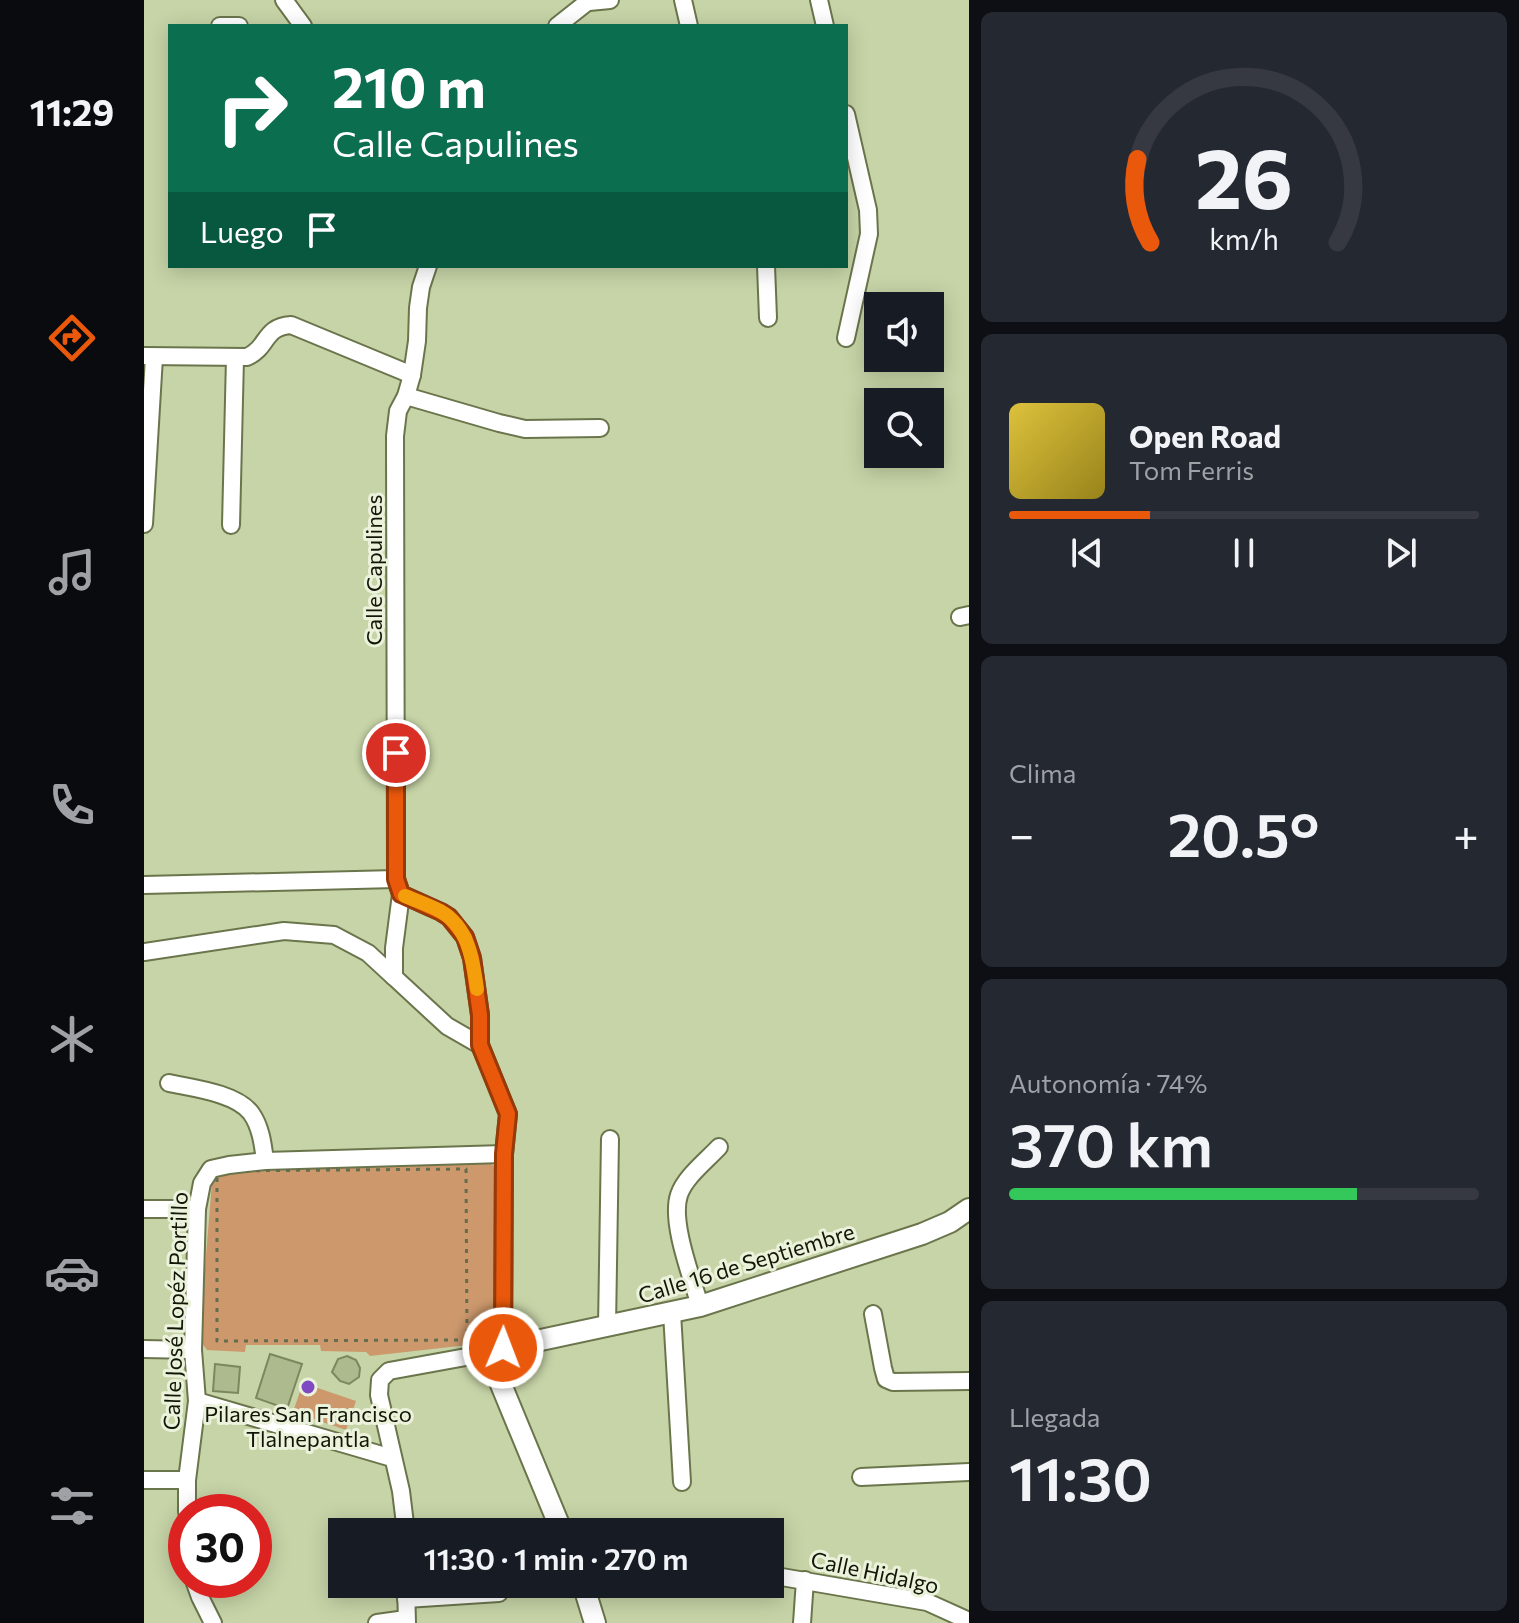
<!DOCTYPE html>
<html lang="es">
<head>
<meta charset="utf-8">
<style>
	:root { --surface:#171b24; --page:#242831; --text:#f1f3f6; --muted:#9ea1a6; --line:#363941; --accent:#ea580c }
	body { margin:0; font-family:Commissioner,sans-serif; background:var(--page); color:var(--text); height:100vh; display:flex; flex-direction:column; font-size:30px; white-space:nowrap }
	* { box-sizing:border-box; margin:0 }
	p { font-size:26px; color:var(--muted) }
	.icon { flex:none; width:44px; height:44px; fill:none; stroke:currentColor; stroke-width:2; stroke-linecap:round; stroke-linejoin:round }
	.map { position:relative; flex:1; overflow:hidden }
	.drawer { display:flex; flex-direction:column; gap:12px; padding:12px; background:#0d0f14; width:550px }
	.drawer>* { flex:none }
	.hud { position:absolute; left:24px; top:24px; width:680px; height:244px; border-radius:0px; box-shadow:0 4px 20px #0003; background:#0b6e4f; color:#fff; overflow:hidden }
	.tools { position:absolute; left:720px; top:292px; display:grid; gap:16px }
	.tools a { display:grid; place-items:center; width:80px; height:80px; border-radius:0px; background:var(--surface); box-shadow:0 4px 20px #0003; font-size:40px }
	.speed { position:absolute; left:24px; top:1494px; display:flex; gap:16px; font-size:40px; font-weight:700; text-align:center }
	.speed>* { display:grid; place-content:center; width:104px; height:104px; border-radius:50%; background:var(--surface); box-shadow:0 4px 20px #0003; line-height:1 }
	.speed .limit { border:12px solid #d22; background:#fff; color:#111 }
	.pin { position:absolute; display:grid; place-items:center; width:68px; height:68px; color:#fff; margin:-34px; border:4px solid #fff; border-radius:50%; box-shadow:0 2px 8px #0007 }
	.me { position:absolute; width:88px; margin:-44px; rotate:1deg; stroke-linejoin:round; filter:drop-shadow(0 0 6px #0008) }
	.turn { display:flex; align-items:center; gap:28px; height:168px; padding:0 32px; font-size:36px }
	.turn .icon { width:104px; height:104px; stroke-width:2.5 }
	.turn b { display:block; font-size:56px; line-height:68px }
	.then { display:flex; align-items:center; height:76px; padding:0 32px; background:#0003; gap:16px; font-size:30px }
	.big { font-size:60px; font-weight:600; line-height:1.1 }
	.drawer .card { flex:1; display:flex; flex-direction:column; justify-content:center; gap:12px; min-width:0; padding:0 28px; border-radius:12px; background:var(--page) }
	.drawer .dial { align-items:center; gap:0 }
	.dial svg { height:208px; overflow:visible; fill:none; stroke:var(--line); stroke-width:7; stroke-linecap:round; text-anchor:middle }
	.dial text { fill:var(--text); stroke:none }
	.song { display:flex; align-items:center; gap:24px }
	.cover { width:96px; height:96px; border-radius:12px; background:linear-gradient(135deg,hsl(50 70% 55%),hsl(50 70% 35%)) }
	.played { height:8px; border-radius:4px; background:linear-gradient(90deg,var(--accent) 30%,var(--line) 30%) }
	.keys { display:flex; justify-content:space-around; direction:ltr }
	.heat { display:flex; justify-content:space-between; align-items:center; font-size:44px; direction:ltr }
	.charge { height:12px; border-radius:6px; background:linear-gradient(90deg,#34c759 74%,var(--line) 0) }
	.trip { position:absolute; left:184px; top:1518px; width:456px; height:80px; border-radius:0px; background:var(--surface); box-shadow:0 4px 20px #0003; font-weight:600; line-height:80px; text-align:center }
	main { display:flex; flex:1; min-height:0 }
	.tabs { display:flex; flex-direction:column; width:144px; justify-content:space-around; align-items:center; background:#090b0e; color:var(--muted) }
	.tabs .icon { width:56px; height:56px }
	.tabs .selected { color:var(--accent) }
	.tabs b { font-size:36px; color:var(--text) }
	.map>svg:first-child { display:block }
	.green { fill:#cc986c }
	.building { fill:#adba8e; stroke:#7c875e; stroke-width:2 }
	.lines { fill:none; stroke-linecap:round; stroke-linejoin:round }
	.minor-casing { stroke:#6a754c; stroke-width:20 }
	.major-casing { stroke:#6a754c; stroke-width:24 }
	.path { stroke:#656d4f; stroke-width:3; stroke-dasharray:4 6; stroke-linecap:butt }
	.minor { stroke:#fff; stroke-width:16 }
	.major { stroke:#fff; stroke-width:20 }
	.route-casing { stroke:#983908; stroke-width:20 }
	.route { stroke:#ea580c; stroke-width:14 }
	.slow { stroke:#f59e0b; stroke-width:14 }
	.poi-dot { fill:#7f4ac1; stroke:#ebf2db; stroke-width:3 }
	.labels { text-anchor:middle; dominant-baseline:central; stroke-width:6; stroke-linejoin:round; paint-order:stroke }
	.street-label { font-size:22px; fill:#121606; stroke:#ebf2db }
	.poi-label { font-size:22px; fill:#121606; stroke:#ebf2db }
</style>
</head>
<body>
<main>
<nav class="tabs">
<b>11:29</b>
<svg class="icon selected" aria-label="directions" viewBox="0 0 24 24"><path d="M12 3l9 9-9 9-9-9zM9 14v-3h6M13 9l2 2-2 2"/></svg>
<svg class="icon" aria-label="music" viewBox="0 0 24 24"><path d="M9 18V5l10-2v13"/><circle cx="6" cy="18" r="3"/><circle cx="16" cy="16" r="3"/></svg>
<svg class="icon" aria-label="phone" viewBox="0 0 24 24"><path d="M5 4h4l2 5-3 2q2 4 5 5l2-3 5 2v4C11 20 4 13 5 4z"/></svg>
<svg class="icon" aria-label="climate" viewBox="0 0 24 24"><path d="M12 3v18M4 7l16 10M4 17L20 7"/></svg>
<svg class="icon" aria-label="car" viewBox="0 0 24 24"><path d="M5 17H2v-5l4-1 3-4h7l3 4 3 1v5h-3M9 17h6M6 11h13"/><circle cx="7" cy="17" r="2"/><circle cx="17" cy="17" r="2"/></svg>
<svg class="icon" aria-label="filters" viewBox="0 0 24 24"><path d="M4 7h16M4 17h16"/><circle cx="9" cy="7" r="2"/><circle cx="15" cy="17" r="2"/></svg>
</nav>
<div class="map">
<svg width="825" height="1623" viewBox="0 0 825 1623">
	<rect width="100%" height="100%" fill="#c7d4a7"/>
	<g class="green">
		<path d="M75,1163L347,1164L353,1168L352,1335L333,1344L226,1356L222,1352L177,1351L176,1345H102L101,1352L63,1350L55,1339L69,1171Z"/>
		<path d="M159,1383L212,1401L202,1430L149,1412Z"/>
	</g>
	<g class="building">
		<path d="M126,1354L158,1364L143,1409L112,1398Z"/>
		<path d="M203,1356L212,1360L216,1368L215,1377L205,1384L196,1381L188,1372L194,1359Z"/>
		<path d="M71,1364L96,1367L94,1393L69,1391Z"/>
	</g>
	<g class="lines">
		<g class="minor-casing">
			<g id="minor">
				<path d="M140,0L159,26"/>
				<path d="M539,0L545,26"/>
				<path d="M675,0L681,26"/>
				<path d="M445,2L466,0"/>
				<path d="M76,26H95"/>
				<path d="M413,26L446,0"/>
				<path d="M702,114L724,210L725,234L702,338"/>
				<path d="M284,266L277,287L274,308L273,341L268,375L262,396L254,411L251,436L252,879L257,894L297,912L305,917L321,937L328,958L336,1015V1045L364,1114L360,1154L359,1348"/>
				<path d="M622,266L624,318"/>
				<path d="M0,356L103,357C125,347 119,327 147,325L268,375"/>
				<path d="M262,396L355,423L381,429L456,428"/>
				<path d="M0,524L10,357"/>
				<path d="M87,525L91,358"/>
				<path d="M816,617L825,615"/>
				<path d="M0,885L252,879"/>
				<path d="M257,894L250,948V977L303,1026L336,1045"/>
				<path d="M0,952L140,931L190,935L224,953L250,977"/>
				<path d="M25,1083C48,1088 92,1093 107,1113C117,1127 119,1145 121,1161"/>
				<path d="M0,1209H53"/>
				<path d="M556,1306C548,1278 526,1222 535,1195C541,1177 562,1161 575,1147"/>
				<path d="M528,1313L538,1482"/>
				<path d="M729,1314L739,1368L742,1379L749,1382L825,1381"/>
				<path d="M463,1327L466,1139"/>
				<path d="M0,1349L49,1350"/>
				<path d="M53,1401L248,1458"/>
				<path d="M717,1477L825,1472"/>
				<path d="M0,1480H43"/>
				<path d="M43,1512V1480L53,1401L49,1350L53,1209L58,1183L67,1169L85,1165L121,1161L360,1154"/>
				<path d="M262,1532L257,1491L235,1395L236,1380L245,1371L344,1353"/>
				<path d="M626,1575L783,1602L825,1621"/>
				<path d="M50,1580L56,1597L69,1623"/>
				<path d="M262,1584L263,1623"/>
				<path d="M262,1599L355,1593"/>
				<path d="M233,1623L262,1619"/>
				<path d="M658,1623L661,1580"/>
			</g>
		</g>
		<g class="major-casing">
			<g id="major">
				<path d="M418,1532L344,1353L359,1348L556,1306L778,1234L806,1222L825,1209"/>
				<path d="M439,1584L451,1623"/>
			</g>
		</g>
		<path class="path" d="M322,1169L323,1340L73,1341V1171Z"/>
		<use href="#minor" class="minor"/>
		<use href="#major" class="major"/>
	</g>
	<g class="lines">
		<g class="route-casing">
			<path id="route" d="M252,753V879L257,894L297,912L305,917L321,937L328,958L336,1015V1045L364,1114L360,1154L359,1348"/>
		</g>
		<use href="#route" class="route"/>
		<path class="slow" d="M261,896C273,901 285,905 296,911C325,927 329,961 333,989"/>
	</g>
	<circle class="poi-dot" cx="164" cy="1387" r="8"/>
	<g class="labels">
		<g class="street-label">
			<text transform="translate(229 570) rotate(-90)">Calle Capulines</text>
			<text transform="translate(602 1263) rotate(-17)">Calle 16 de Septiembre</text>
			<text transform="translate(31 1311) rotate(-88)">Calle José Lopéz Portillo</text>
			<text transform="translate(731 1572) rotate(12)">Calle Hidalgo</text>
		</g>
		<g class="poi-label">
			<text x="164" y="1413">Pilares San Francisco<tspan x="164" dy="25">Tlalnepantla</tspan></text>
		</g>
	</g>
</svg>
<div class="tools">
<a><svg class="icon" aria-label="sound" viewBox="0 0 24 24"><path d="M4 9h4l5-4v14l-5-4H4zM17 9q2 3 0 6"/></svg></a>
<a><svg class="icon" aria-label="search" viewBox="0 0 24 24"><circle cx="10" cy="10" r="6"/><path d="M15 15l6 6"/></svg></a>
</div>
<div class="speed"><div class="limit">30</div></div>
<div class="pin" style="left:252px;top:753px;background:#d93025"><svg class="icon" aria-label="arrive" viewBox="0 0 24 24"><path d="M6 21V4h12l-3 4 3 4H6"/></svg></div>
<svg class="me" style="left:359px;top:1348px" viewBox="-20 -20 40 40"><circle r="17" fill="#ea580c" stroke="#fff" stroke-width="3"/><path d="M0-11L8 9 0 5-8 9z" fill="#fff"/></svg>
<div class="trip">11:30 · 1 min · 270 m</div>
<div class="hud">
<div class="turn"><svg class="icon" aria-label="right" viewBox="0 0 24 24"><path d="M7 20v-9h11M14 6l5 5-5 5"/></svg><div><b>210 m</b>Calle Capulines</div></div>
<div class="then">Luego<svg class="icon" aria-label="arrive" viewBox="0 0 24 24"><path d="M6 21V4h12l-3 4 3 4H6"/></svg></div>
</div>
</div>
<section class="drawer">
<div class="card dial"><svg viewBox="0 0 100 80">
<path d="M14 69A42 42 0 1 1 86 69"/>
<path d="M14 69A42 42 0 0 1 9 37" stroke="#ea580c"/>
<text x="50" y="56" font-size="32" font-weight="700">26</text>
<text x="50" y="72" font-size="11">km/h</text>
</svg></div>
<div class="card">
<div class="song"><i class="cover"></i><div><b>Open Road</b><p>Tom Ferris</p></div></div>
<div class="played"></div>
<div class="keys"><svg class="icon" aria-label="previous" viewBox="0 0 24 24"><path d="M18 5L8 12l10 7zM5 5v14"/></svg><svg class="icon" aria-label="pause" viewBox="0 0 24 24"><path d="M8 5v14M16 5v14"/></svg><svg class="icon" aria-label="next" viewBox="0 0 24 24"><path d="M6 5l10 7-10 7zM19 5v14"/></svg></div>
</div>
<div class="card"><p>Clima</p>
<div class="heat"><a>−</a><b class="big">20.5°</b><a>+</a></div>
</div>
<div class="card"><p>Autonomía · 74%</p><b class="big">370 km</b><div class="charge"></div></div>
<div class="card"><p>Llegada</p><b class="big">11:30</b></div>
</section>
</main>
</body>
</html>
